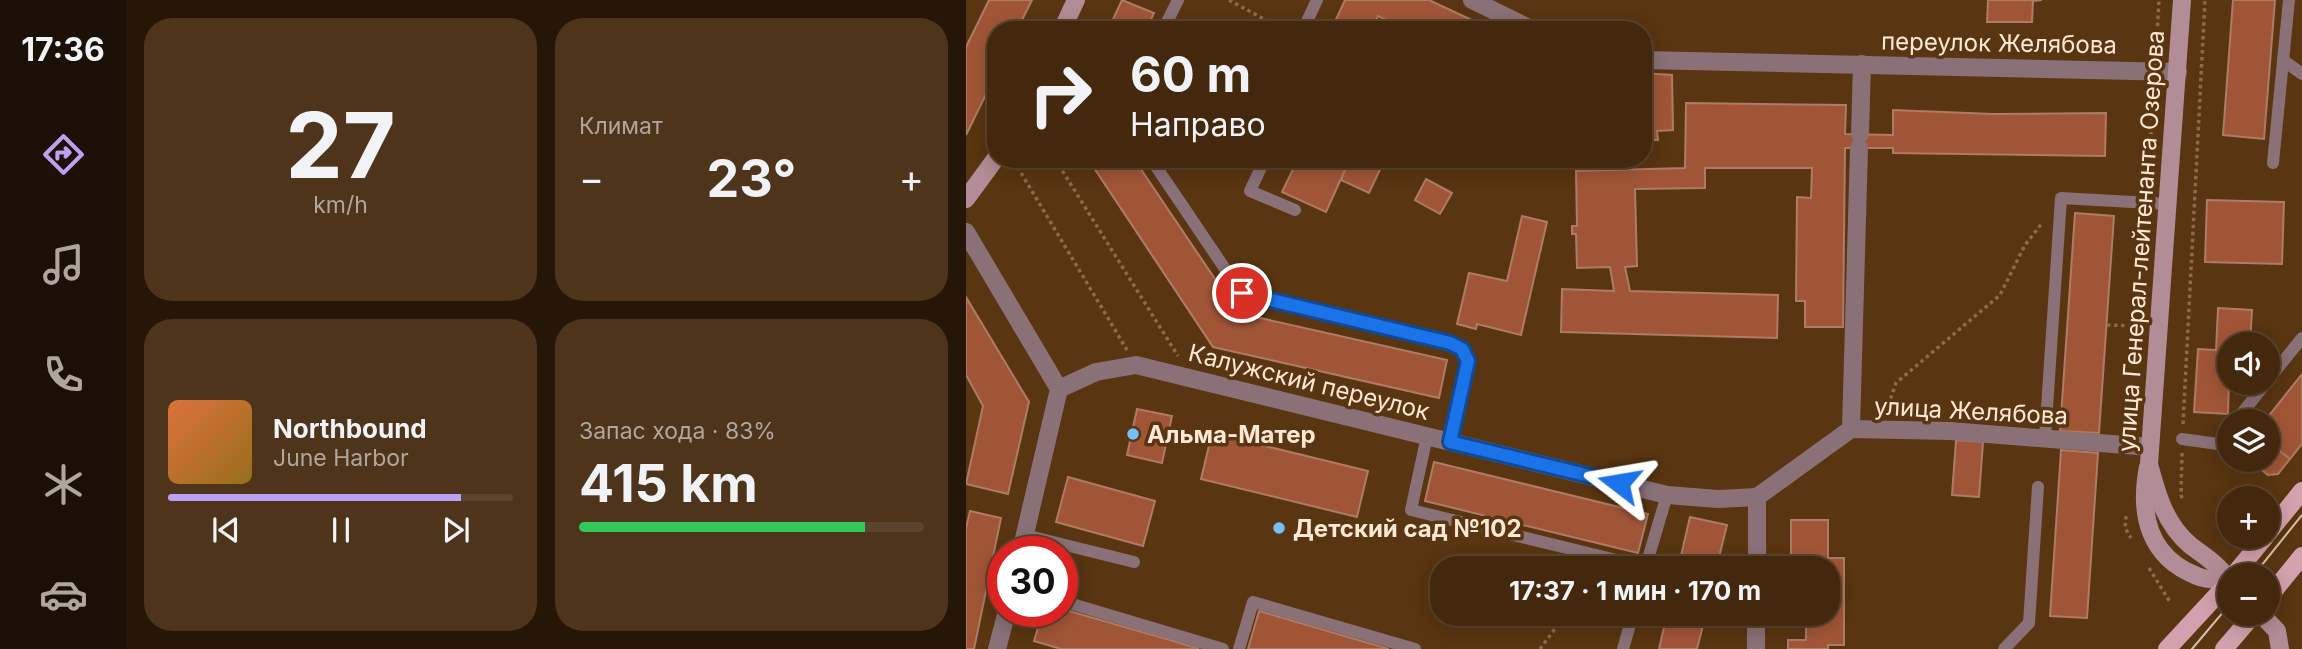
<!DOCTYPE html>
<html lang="ru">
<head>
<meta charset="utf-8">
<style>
	:root { --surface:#43280d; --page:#4d341b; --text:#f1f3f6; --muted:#afa69d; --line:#5b442e; --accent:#bca0f2 }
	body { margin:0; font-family:Inter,sans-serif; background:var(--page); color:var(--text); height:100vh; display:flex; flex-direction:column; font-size:26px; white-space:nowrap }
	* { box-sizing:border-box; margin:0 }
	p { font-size:23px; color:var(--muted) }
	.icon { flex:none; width:38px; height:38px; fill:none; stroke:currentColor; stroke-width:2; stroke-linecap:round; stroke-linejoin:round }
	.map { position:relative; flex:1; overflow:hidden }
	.sheet { display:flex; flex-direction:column; gap:18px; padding:18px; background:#251607; width:840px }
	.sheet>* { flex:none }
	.banner { position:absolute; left:21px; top:21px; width:665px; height:147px; border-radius:28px; box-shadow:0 4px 18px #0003,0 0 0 2px var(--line); background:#43280d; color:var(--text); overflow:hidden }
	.fabs { position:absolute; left:1251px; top:332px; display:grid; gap:14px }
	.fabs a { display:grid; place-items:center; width:63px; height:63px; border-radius:50%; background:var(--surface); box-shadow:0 4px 18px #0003,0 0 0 2px var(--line); font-size:35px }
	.speed { position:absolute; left:21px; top:536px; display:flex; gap:14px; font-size:35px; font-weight:700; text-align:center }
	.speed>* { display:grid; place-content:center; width:91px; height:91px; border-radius:50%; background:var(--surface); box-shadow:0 4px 18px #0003,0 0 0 2px var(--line); line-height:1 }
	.speed .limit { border:10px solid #d22; background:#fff; color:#111 }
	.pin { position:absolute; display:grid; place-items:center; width:60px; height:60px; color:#fff; margin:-30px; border:4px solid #fff; border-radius:50%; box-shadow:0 2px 7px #0007 }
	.me { position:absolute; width:77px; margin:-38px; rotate:284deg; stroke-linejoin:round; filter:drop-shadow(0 0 5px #0008) }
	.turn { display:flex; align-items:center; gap:24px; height:147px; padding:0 28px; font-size:32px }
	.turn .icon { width:91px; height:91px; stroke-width:2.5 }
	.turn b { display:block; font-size:49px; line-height:60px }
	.big { font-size:52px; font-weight:700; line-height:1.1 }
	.sheet .tile { flex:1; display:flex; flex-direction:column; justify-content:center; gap:10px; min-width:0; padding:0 24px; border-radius:28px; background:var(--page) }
	.sheet .dial { align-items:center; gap:0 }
	.dial b { font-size:91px; line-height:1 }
	.song { display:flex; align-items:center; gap:21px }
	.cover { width:84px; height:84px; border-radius:10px; background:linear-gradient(135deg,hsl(20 70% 55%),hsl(40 70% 35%)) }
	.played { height:7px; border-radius:4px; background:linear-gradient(90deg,var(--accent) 85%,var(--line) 85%) }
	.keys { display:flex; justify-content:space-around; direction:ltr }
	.heat { display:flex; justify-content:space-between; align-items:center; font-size:38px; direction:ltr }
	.charge { height:10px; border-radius:5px; background:linear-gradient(90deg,#34c759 83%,var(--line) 0) }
	.sheet .tiles { flex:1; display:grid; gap:18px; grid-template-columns:repeat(2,1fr) }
	.trip { position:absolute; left:464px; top:556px; width:410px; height:70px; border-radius:28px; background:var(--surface); box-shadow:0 4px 18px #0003,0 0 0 2px var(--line); font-weight:700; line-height:70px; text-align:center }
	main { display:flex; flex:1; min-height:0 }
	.menu { display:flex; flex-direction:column; width:126px; justify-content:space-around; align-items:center; background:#1b1005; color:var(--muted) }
	.menu .icon { width:49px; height:49px }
	.menu .on { color:var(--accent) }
	.menu b { font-size:32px; color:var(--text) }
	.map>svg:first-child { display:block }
	.building { fill:#a15537; stroke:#ae7b67; stroke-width:2 }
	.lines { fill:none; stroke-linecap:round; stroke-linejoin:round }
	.path { stroke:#8b6b4c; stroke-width:3.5; stroke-dasharray:3.5 3.5; stroke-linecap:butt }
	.lane { stroke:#897177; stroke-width:12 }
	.street { stroke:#897177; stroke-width:18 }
	.secondary { stroke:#b28c96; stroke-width:18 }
	.primary { stroke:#d2a1ad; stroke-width:18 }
	.tram { stroke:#d8bea7; stroke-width:2 }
	.route-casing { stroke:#114b97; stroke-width:18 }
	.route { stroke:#1a73e8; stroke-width:12 }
	.poi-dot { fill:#76c0f6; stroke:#593511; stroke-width:2.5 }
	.labels { text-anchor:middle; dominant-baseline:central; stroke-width:7; stroke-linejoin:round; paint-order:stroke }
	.street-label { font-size:24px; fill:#ffe8d5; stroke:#593511 }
	.poi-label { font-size:24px; font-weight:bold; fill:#ffe8d5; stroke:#593511; text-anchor:start }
</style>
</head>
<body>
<main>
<nav class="menu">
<b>17:36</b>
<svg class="icon on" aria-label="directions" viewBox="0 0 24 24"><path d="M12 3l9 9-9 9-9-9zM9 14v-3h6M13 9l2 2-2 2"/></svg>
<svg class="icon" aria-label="music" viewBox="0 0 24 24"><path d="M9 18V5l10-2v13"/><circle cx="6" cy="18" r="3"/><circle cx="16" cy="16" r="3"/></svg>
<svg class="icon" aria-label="phone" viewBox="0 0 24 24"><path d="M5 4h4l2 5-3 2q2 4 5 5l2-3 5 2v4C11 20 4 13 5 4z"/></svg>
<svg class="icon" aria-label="climate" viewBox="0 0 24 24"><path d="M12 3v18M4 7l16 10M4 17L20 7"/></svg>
<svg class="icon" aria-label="car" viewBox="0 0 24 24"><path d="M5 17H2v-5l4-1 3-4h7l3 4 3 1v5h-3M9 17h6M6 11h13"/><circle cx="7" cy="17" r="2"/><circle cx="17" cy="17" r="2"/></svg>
</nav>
<section class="sheet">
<div class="tiles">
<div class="tile dial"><b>27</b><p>km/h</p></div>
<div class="tile"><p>Климат</p>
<div class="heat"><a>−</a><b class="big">23°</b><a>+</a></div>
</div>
<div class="tile">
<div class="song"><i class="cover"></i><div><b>Northbound</b><p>June Harbor</p></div></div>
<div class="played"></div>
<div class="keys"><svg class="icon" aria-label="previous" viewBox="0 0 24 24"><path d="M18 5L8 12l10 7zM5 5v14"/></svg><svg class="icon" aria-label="pause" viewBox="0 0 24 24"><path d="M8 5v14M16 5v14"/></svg><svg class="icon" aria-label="next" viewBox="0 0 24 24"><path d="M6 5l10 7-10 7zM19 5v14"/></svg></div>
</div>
<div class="tile"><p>Запас хода · 83%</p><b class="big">415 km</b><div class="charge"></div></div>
</div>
</section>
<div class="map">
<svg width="1336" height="649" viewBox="0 0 1336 649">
	<rect width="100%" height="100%" fill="#593511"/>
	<g class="building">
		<path d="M23,0H66L51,30H30V74L0,135V47Z"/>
		<path d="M156,0L188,13L180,30H142Z"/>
		<path d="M379,0H463L508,21L505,30H441L412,16L406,30H365Z"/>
		<path d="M1022,0H1076L1067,1L1066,22H1021Z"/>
		<path d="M1267,0H1309L1298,139L1257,135Z"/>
		<path d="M677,73L706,75L707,130L691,131L692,140H677Z"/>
		<path d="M720,103L880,105L879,134L927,135V110L1027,114L1140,113L1139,156L927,153V148H879L877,327H839V301H830L831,197L845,198L846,168H739V188L669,189L671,266L659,267L664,291L812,295L811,338L595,332L596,289L648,291L644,267L611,268L610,234H606V226H611L610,171L719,168Z"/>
		<path d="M122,159H168L272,313L481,360L473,398L247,347Z"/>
		<path d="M332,159H384L360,212L316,192Z"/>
		<path d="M384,159H419L403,193L375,180Z"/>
		<path d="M497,159H514L512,165Z"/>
		<path d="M460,179L486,193L474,214L449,200Z"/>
		<path d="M1241,200L1318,202L1316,264L1239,262Z"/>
		<path d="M1109,213L1148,216L1133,433L1094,431Z"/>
		<path d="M556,216L581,222L555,335L511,324L510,329L491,324L503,273L541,281Z"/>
		<path d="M0,297L63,402L42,494L0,484L17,406L0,375Z"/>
		<path d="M1252,308L1286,310L1284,345H1264L1262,414L1228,412L1232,349L1250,350Z"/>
		<path d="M1336,374V444L1324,459L1302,442V422H1298Z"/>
		<path d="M171,409L206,416L196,463L161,455Z"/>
		<path d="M246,433L402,471L391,517L235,479Z"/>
		<path d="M990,440L1017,442L1013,497L986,495Z"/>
		<path d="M1302,442L1324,459L1312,474L1302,475L1283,460H1302Z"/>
		<path d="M1095,450L1132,453L1121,618L1084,616Z"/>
		<path d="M468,462L682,514L672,553L459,501Z"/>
		<path d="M102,477L189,501L177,546L90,522Z"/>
		<path d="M4,511L35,518L8,649H0V528Z"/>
		<path d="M724,517L761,525L750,569H712Z"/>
		<path d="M825,520H862V558H878V645H862V649H822V640H840V614H861V569H840V558L825,559Z"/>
		<path d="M96,609L204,640L233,649H95L68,641L77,611H96Z"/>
		<path d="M293,611L324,620L423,649H282Z"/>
		<path d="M701,614H740L731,649H693Z"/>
	</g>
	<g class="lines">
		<g class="path">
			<path d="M263,0L318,30"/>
			<path d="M1190,54L1193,0"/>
			<path d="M89,159L212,356"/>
			<path d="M48,161L161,350"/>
			<path d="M1183,162L1188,89"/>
			<path d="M1141,325L1173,326"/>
			<path d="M920,412L930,383L1034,295L1059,245L1077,222"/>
			<path d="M1217,424L1239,0"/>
			<path d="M1216,453L1215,495L1217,501"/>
			<path d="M1160,516L1159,528L1165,538"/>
			<path d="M1183,568L1204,602"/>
			<path d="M574,649L600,614"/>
		</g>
		<g class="lane">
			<path d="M197,30L212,0"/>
			<path d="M337,30L351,0"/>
			<path d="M431,30L433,26"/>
			<path d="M1317,60L1336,74"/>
			<path d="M185,159L276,294L484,343L496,349L502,361L484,441"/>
			<path d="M299,159L284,191L329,210"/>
			<path d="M1307,163L1323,0"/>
			<path d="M1302,380L1336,338"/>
			<path d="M1269,422L1300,383"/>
			<path d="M461,436L445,510L679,567"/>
			<path d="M1079,438L1095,198L1202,204"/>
			<path d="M1216,439L1252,444L1264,429"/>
			<path d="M59,535L168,562"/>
			<path d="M679,569L701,495"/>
			<path d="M96,601L257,649"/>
			<path d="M273,649L287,602L449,649"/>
			<path d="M657,649L667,614"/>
			<path d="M1038,649L1063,623L1072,487"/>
		</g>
		<g class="street">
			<path d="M506,0L567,30"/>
			<path d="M677,60L1212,72"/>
			<path d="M894,134L896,64"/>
			<path d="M0,232L93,389L55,551"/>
			<path d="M93,389L130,372L170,365L701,495L752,499L791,497"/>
			<path d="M885,429L893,148"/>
			<path d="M791,497L885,429L984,431L1184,447"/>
			<path d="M791,569V497"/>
			<path d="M31,649L41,611"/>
			<path d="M790,649V614"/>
		</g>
		<g class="secondary">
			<path d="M1216,0L1183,464C1191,494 1199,524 1224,545C1239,557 1254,565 1264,582"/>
			<path d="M96,30L110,0"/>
			<path d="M0,199L30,158"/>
			<path d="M1182,467C1173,513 1182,557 1231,576C1240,580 1253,580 1263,581"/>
			<path d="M1295,614L1311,631L1314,649"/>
		</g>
		<g class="primary">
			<path d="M1302,533L1336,491"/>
			<path d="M1267,576L1299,537"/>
			<path d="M1302,598L1336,556"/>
			<path d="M1201,649L1264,581"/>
			<path d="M1258,649L1288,614"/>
		</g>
		<g class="tram">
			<path d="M1287,576L1336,515"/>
			<path d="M1226,649L1264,604"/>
		</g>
	</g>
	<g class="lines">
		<g class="route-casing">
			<path id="route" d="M276,293L484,343L496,349L502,361L484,442L653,483"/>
		</g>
		<use href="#route" class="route"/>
	</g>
	<g class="poi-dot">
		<circle cx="167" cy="434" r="7"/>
		<circle cx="313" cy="528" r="7"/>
	</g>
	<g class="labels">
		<g class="street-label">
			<text transform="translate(1033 43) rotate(1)">переулок Желябова</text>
			<text transform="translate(1175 241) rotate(-86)">улица Генерал-лейтенанта Озерова</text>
			<text transform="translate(343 382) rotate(14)">Калужский переулок</text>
			<text transform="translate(1005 411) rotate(3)">улица Желябова</text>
		</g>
		<g class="poi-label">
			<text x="181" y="434">Альма-Матер</text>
			<text x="327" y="528">Детский сад №102</text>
		</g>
	</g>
</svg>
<div class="fabs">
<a><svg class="icon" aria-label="sound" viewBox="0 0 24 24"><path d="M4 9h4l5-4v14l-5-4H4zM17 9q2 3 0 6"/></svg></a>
<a><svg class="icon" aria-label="layers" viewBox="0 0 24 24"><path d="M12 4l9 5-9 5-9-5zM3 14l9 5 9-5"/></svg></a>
<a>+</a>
<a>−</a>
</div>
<div class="speed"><div class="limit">30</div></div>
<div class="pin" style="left:276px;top:293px;background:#d93025"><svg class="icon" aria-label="arrive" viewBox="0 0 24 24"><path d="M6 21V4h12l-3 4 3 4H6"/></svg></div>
<svg class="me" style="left:653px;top:483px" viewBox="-20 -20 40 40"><path d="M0-17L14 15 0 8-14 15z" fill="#1a73e8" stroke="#fff" stroke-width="4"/></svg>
<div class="trip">17:37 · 1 мин · 170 m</div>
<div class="banner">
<div class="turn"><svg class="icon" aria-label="right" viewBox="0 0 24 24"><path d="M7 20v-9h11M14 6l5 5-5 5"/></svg><div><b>60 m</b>Направо</div></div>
</div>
</div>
</main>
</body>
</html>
